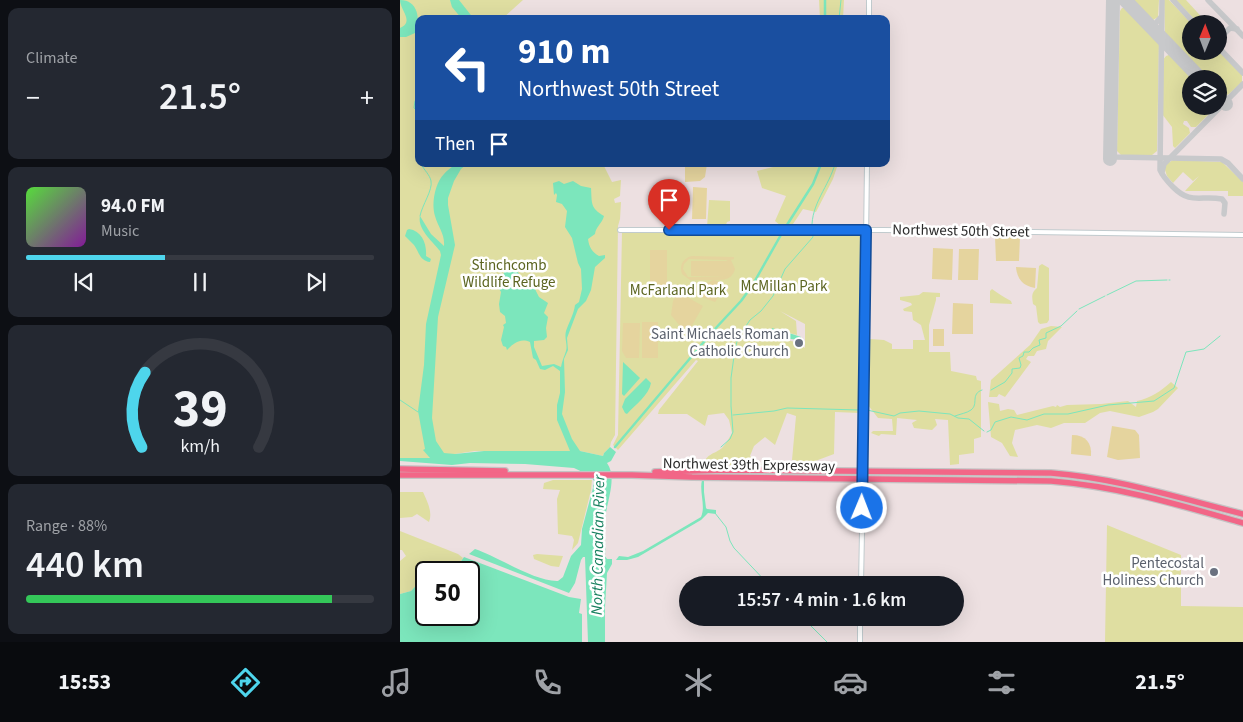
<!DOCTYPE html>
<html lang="en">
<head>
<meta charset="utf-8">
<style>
	:root { --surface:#171b24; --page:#242831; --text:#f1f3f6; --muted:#9ea1a6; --line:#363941; --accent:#4ed5ec }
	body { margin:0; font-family:"Source Sans 3",sans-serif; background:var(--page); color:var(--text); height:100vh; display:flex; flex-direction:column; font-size:19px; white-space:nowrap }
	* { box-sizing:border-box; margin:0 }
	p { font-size:16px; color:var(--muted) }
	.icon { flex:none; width:28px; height:28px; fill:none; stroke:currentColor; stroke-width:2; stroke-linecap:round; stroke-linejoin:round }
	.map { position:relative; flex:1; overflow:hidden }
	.panel { display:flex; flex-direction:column; gap:8px; padding:8px; background:#0d0f14; width:400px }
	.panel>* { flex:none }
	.guide { position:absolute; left:15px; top:15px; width:475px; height:152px; border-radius:10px; box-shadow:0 5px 20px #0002; background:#1a4fa0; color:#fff; overflow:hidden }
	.needle { width:32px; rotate:1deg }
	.controls { position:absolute; left:782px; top:15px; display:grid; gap:10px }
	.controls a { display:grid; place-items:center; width:45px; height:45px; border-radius:50%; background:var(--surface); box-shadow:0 5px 20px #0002; font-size:25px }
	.speed { position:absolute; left:15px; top:561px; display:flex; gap:10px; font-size:25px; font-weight:700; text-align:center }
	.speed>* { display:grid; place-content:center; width:65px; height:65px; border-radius:50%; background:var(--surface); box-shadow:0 5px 20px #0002; line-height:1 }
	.speed .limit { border:2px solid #111; border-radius:8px; background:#fff; color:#111 }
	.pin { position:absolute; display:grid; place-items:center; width:42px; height:42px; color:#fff; margin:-51px -21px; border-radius:50% 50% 50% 0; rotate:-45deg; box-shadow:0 0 5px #0007 }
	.pin .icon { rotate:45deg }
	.me { position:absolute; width:55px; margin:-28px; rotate:1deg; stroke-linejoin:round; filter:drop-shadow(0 0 4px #0008) }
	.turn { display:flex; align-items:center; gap:18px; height:105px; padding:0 20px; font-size:22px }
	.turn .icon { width:65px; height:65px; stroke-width:2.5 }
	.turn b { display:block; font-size:35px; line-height:42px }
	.then { display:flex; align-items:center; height:48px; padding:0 20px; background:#0003; gap:10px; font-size:19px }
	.big { font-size:38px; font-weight:600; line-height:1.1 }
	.panel .widget { flex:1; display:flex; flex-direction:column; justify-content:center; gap:8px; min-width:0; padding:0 18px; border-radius:10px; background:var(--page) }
	.panel .dial { align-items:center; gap:0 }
	.dial svg { height:130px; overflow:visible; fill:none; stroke:var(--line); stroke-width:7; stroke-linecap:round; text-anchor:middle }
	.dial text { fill:var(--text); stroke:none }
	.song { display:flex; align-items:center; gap:15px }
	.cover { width:60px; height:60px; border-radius:8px; background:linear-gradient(135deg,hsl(110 70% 55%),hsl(290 70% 35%)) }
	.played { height:5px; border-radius:2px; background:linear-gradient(90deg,var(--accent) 40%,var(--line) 40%) }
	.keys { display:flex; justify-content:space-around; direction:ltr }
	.heat { display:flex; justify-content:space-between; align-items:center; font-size:28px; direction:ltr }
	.charge { height:8px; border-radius:4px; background:linear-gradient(90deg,#34c759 88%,var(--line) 0) }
	.trip { position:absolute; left:279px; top:576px; width:285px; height:50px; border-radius:25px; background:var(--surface); box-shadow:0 5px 20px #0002; font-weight:600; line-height:50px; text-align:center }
	.dock { display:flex; height:80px; justify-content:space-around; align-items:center; background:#090b0e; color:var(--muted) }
	.dock .icon { width:35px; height:35px }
	.dock .active { color:var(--accent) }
	.dock b { font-size:22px; color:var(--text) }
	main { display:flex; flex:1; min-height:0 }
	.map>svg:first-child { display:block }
	.green { fill:#dfdea1; fill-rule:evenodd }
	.pitch { fill:#e5d49e; fill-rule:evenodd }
	.water { fill:#7ce6bc }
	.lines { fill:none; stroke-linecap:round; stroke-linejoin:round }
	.stream { stroke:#7ce6bc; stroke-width:1 }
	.canal { stroke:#7ce6bc; stroke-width:2.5 }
	.taxiway { stroke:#c8c9cb; stroke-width:5.5 }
	.runway { stroke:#c8c9cb; stroke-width:14 }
	.secondary-casing { stroke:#c1cbce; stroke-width:6 }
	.highway-casing { stroke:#c4c4c4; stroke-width:8 }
	.secondary { stroke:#fff; stroke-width:4 }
	.highway { stroke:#f26687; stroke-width:5.5 }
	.route-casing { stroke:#114b97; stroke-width:12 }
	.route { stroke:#1a73e8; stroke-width:9 }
	.worship-dot { fill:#6b7280; stroke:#fff; stroke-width:2 }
	.labels { text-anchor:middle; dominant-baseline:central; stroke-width:5; stroke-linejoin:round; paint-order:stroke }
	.street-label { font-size:15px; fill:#2c2c2c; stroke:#fff }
	.park-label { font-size:15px; fill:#5c6521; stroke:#fff }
	.worship-label { font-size:15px; fill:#5b616d; stroke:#fff; text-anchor:end }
	.water-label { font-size:16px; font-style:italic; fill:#18805f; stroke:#fff }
</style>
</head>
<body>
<main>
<section class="panel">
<div class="widget"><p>Climate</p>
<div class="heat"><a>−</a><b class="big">21.5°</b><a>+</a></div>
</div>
<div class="widget">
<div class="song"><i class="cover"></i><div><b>94.0 FM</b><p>Music</p></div></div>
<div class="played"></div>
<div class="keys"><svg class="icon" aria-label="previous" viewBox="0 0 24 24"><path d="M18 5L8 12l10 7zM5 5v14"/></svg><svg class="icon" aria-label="pause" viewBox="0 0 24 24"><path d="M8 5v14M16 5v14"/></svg><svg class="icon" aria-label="next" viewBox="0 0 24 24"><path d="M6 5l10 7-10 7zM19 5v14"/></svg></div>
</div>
<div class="widget dial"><svg viewBox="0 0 100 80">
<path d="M14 69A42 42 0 1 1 86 69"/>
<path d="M14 69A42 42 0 0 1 16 23" stroke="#4ed5ec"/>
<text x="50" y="56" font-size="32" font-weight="700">39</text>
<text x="50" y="72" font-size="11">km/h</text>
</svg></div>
<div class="widget"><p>Range · 88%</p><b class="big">440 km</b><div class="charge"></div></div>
</section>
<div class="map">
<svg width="843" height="642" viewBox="0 0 843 642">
	<rect width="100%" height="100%" fill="#ede0e1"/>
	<g class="green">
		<path d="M0,0H123L102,19H19V164H203L212,182L221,180L220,196L214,199L215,203L221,202L220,219L218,226L215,435L211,442L210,447L204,453L203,456L180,451H75L21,459L0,458Z"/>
		<path d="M419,0H444L443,19H420Z"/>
		<path d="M731,0H759L758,17L753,20L748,18Z"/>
		<path d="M764,0H769L792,24L791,51H819L842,75V82L829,94L825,96L819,91V79H807L765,35Z"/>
		<path d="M776,0H786L808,24H799Z"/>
		<path d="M722,8H726L757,40L759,44L757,151L752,155H721L717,151L720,11Z"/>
		<path d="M769,55L772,56L794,79H791V106H817L796,127H791L787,121H784L783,124L789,128L790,133L775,148L773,146L772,127L762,114L763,60L766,56Z"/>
		<path d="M773,160L822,162L843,182V196H828V191H785L799,176L793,181L783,172L773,183L767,176L764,167L768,163Z"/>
		<path d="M377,164H443L437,167L433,179L416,212L403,209L391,227L381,226L375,221L386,196L362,188L357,171L377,166Z"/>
		<path d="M309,200L330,201V221L327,222L325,227H307Z"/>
		<path d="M222,232L429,233V234H462L460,413L435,412L434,454L410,463L392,460L396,416L387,413L375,445L365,437L354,446L350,456L362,465H304C305,454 315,454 322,448C326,444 329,438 332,433L329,420L324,413L308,415L305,426L287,414H258L259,410L298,361L296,360L218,450L213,445L218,435ZM380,311L405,324V348L399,343L371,336L377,330L397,335L396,321Z"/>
		<path d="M642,264L649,268V320L647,323L640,324L638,322L636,306L633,304C632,296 631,293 637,288L639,266Z"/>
		<path d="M592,289C599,294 604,297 611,301L612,304L590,303V291Z"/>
		<path d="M523,292L540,293V297H536V300L529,325V352H550L551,371L576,376L577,380L581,381V437L574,439V453L559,455V464L550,465L548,420L535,419L537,425L532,430L514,428L512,423L517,420L497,418L496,435L481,434L479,436L471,433L473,431H493L492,419L478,418L468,405L470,339L484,340L492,344V349H513V340H525L521,325L513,320L512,312L504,311L503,309L512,305L511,303L500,300V297L519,295Z"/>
		<path d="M651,326L662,327L648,341L646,349L637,351L634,356H628L626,359L631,362L605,397L599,394L597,397H589L591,380L630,345L641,329Z"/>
		<path d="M771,382L778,388L758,409L753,412L739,417L710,411L700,413L685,423H664L651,428L637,425L615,430L612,443L618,457L610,456L602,443L591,437L588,402L599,404L600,411L608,409L614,410L617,415L653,406L656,407L657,405L660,407L667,405L701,404L728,401L736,407L737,401C751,398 761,391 771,382Z"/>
		<path d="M153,480H192L191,490L178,543L172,550L174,540L172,536L158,534L157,499L160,490L143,489L144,483Z"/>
		<path d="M0,492H23C27,501 33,512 29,522L17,514L12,517L0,518Z"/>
		<path d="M707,525L781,555V606L843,607V642H705Z"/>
		<path d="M0,531L58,554L63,558L58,565C45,556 38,569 26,572V575L11,591L0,594V561L6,556L2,550H0Z"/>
		<path d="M137,554L163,556L159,567L151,566L134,559L133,555Z"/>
	</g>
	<g class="pitch">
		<path d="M285,164H307L305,177L300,181L285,182Z"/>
		<path d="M293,187L307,188L306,219H292Z"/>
		<path d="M595,237H620L619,261H596Z"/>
		<path d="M533,248L553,249L552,280L532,279Z"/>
		<path d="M559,249H579L578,280H558Z"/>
		<rect x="250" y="250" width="17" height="37"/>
		<path d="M292,256L334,257V259L331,260L335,269C332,280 324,280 314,280L323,283L316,301L315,302L296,295L301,286L313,280H290L282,274C279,265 283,258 292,256ZM289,259L326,260L328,261H291V276L327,277H288L283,269L284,264Z"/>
		<path d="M616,267L636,268L635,288C623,286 617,279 616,267Z"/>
		<path d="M278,292L303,306L290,329L280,326L271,315L273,301Z"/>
		<path d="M553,303L573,304V334H552Z"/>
		<rect x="242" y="322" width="16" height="36"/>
		<path d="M223,323H240L239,358H226L222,351Z"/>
		<rect x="533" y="329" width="11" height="17"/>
		<path d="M712,426L735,430L739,435L740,458L718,460L707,457Z"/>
		<path d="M672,435C686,435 692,443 691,456L671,454Z"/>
	</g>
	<g class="water">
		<path d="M0,0C18,0 21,19 15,33L6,37H0V28C15,22 0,10 0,0Z"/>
		<path d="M50,0H59L74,19H62L52,7Z"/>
		<path d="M56,164H67L61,169L54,181L48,198V205L55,245L38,317L32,418L36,441L44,453L55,454L84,451H170L157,420V405L160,393V371L153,366L145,370L140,369L136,360L133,358L130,342C120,338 114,343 107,350L106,347L103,346L101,340L104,327L103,325L106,323L105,316L100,312L99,304L101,292L98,287L104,273V262L112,263L121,277L134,287L139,297L148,303L144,313L148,317L146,328L147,337L144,340L134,341V347L142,366L154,364L161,367C162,361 164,357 166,351C168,345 164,338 166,331C169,322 174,314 175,305L179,302L182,289L181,269L178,263L172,238L165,227L167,211L162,204L156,202L157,195L156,193L154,195L153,183L159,181L164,184L173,181L181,186L191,188C192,203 190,208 204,216C202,224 196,226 195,234L188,239C189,247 192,252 199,256L205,255V258L195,267L191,290L186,301L178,309L167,338L168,350L164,359L165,392L162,414L172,439L180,451L203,456L204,453L210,447L216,452L211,461L207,463C218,478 206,503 205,520C204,532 206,544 205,556L207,559H212V564L207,573L205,607V642H188L185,557H183L181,560L175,583L169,593L69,554L75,549C97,556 135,582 158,581L163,577L171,556L181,545L182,529L193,488L194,481L191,476L174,468L125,464L70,463L52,465L0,461V458H30L23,450L25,449L18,411L24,365L26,324L41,255L40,251C33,242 17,229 20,216L31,234L44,246C45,234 38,227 35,216C31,204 35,183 44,174C47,170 52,167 56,164Z"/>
		<path d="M9,229C22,231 27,244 26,256L31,259L30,262C20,261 19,252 14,245C11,242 8,239 5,236L7,230Z"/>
		<path d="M372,328C382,332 391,333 401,337V340L371,337Z"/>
		<path d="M223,362L240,378L224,396L222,394Z"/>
		<path d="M246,378L251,383C249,395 235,405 227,414L225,413L222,407L225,399Z"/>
		<path d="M302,480H304V492L306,508L307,509L316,510V514L308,513L301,520L238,557L227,560H216L219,556L228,557L243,551L301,517C306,506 299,492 302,480Z"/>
		<path d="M64,557L169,597L181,599L179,613L182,614V642H0V594L11,591L26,575V615H69V572H29C40,562 46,560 59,564Z"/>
	</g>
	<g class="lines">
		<g class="stream">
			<path d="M439,19L441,0"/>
			<path d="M15,101L14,108L19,112"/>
			<path d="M20,216C22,205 33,190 31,181C30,175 24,170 21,164"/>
			<path d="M412,228C411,204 429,186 435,164"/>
			<path d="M769,280H770"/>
			<path d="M707,295L736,281L767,280"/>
			<path d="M679,309L705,296"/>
			<path d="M591,390L605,382L612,373V369L620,368L621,365L619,358L623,356L624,352H629L633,348L640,345L639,340L646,338V333L661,326L677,311"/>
			<path d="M0,400L18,412"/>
			<path d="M467,410L494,416L500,413L519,411L550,414L558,418L569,419L584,431"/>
			<path d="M333,415L374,411L387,408L459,410"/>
			<path d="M555,416C560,414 567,413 571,410C579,404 570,394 582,390"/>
			<path d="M587,432L591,430L595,422L611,417L627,420L644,414H668L708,405L754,401L774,388L786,352L804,349L820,336"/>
			<path d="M321,447L330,439L333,432L331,406V378L335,349L338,338L350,320L361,311L373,296L385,269L413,237L412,232"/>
			<path d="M315,513L326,527L330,541L334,548L369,585"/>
			<path d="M403,618L427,642"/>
		</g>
		<g class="canal">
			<path d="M425,0V19"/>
			<path d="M385,228L413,184L421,164"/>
			<path d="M215,447L314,330L341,301L352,286L382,233"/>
		</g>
		<g class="taxiway">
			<path d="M762,0L760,170C763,177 768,182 773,187C791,205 800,195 822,199L825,203L824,214"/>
			<path d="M773,0L795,24"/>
			<path d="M808,0L843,36"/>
			<path d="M745,21L750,24H755L761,17"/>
			<path d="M819,39L830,28L837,29"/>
			<path d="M819,48L843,73"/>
			<path d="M711,147L712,154L716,157L821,159L828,163L843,179"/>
			<path d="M762,172L764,164L843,84"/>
		</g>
		<g class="runway">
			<path d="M725,0L801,79"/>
			<path d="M819,97L826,104"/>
			<path d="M710,159L713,0"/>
		</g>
		<g class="secondary-casing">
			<g id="secondary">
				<path d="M469,19V0"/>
				<path d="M220,230H484L843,235"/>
				<path d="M463,471L467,164"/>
				<path d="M461,585L463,478"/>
				<path d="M460,642V618"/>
			</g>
		</g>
		<g class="highway-casing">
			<g id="highway">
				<path d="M0,469L105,471"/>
				<path d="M255,472L325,470L651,473C717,478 779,498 843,514"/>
				<path d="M0,475H232L292,477L651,481C717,486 780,505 843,523"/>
			</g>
		</g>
		<use href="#secondary" class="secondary"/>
		<use href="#highway" class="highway"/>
	</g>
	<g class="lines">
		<g class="route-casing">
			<path id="route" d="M269,230H466L462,508"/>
		</g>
		<use href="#route" class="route"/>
	</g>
	<g class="worship-dot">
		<circle cx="399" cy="343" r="5"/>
		<circle cx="814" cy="572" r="5"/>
	</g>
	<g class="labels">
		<g class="street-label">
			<text transform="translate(561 231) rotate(1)">Northwest 50th Street</text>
			<text transform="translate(349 465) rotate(1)">Northwest 39th Expressway</text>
		</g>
		<g class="park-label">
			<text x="109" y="265">Stinchcomb<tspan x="109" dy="17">Wildlife Refuge</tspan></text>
			<text x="384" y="286">McMillan Park</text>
			<text x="278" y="290">McFarland Park</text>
		</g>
		<g class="worship-label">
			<text x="389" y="334">Saint Michaels Roman<tspan x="389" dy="17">Catholic Church</tspan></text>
			<text x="804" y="563">Pentecostal<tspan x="804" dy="17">Holiness Church</tspan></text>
		</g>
		<g class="water-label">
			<text transform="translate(198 545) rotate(-89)">North Canadian River</text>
		</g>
	</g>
</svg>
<div class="controls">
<a><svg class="needle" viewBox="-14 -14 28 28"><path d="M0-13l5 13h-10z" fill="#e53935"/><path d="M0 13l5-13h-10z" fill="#9ea1a6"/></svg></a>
<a><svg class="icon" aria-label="layers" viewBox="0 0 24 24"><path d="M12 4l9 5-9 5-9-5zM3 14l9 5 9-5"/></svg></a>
</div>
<div class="speed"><div class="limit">50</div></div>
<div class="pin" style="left:269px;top:230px;background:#d93025"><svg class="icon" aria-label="arrive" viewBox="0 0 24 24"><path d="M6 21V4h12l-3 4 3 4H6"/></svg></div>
<svg class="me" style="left:462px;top:508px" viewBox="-20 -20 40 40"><circle r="17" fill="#1a73e8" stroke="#fff" stroke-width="3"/><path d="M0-11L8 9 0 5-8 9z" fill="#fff"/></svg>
<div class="trip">15:57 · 4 min · 1.6 km</div>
<div class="guide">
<div class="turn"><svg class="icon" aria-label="left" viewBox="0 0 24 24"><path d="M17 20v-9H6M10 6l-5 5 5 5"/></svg><div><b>910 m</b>Northwest 50th Street</div></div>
<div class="then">Then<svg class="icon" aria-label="arrive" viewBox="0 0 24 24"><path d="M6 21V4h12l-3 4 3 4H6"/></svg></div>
</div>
</div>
</main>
<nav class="dock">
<b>15:53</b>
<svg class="icon active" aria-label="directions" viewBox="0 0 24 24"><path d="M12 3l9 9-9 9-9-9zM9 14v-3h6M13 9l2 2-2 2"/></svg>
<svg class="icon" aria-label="music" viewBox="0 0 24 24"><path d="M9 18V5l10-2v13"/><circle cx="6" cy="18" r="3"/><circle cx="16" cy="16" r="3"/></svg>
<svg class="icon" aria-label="phone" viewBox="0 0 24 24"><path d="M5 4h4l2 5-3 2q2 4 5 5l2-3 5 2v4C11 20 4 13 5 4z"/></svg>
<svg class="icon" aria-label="climate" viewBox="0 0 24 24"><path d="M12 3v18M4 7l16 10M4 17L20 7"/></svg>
<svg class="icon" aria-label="car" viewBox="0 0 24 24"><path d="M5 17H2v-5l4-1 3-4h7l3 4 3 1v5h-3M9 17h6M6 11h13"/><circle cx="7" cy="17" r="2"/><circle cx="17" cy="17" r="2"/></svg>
<svg class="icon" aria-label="filters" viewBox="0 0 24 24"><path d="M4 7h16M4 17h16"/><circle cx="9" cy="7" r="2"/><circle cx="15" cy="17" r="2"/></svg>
<b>21.5°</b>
</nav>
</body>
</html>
